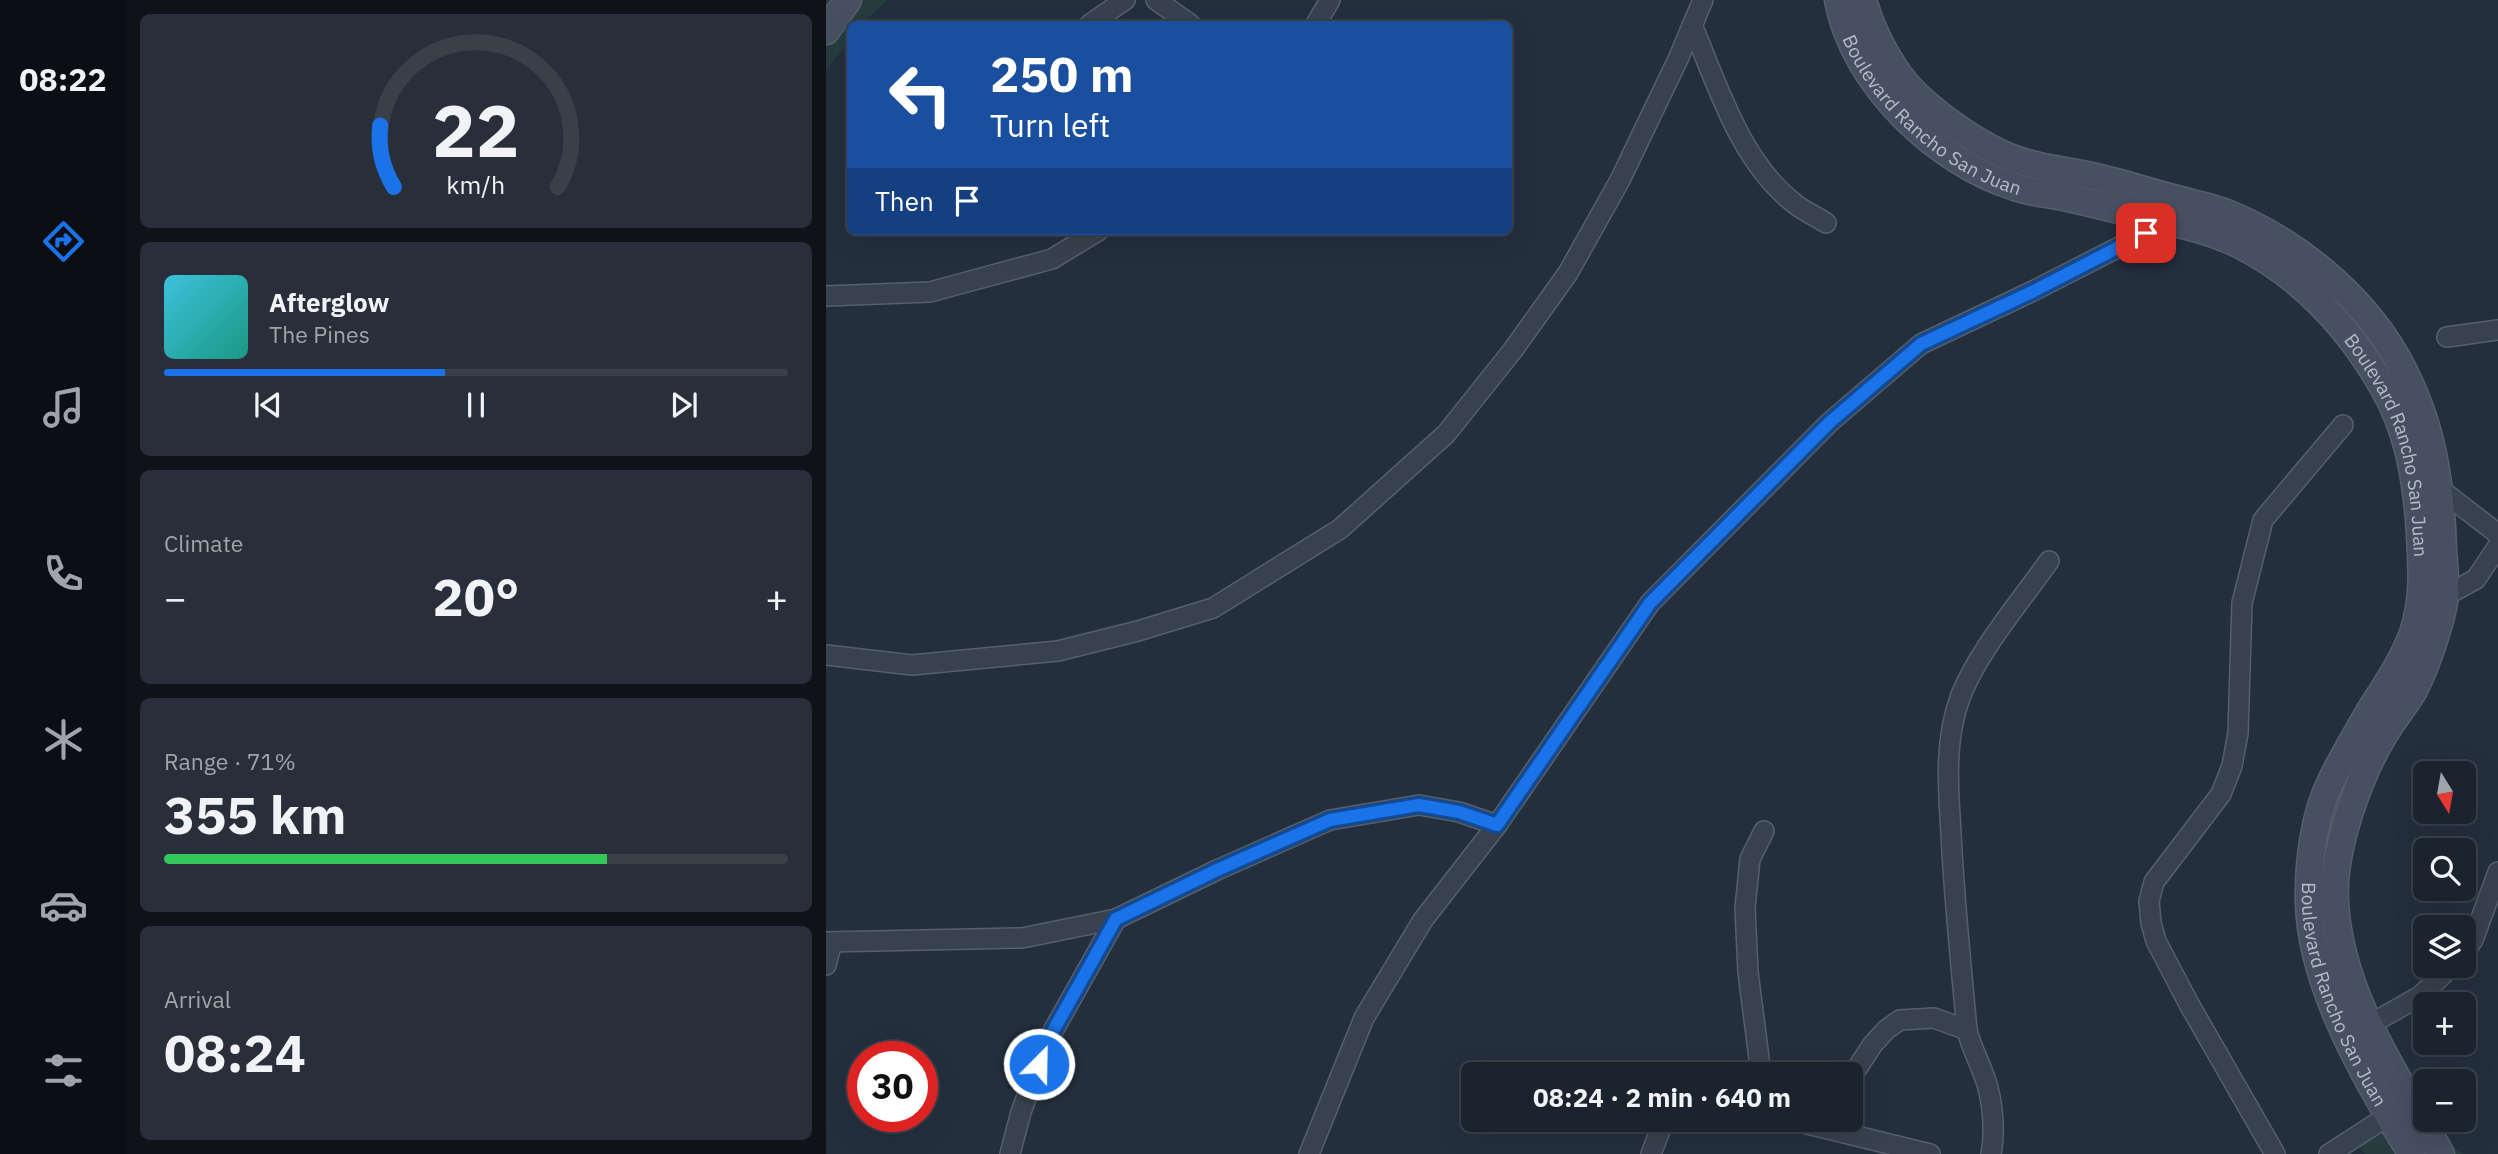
<!DOCTYPE html>
<html lang="en">
<head>
<meta charset="utf-8">
<style>
	:root { --surface:#1b232e; --page:#282f3a; --text:#f1f3f6; --muted:#a0a4aa; --line:#39404a; --accent:#1a73e8 }
	body { margin:0; font-family:"IBM Plex Sans",sans-serif; background:var(--page); color:var(--text); height:100vh; display:flex; flex-direction:column; font-size:26px; white-space:nowrap }
	* { box-sizing:border-box; margin:0 }
	p { font-size:23px; color:var(--muted) }
	.icon { flex:none; width:38px; height:38px; fill:none; stroke:currentColor; stroke-width:2; stroke-linecap:round; stroke-linejoin:round }
	.map { position:relative; flex:1; overflow:hidden }
	.details { display:flex; flex-direction:column; gap:14px; padding:14px; background:#0f1319; width:700px }
	.details>* { flex:none }
	.hud { position:absolute; left:21px; top:21px; width:665px; height:214px; border-radius:10px; box-shadow:0 7px 28px #0002,0 0 0 2px var(--line); background:#1a4fa0; color:#fff; overflow:hidden }
	.needle { width:46px; rotate:169deg }
	.controls { position:absolute; left:1587px; top:761px; display:grid; gap:14px }
	.controls a { display:grid; place-items:center; width:63px; height:63px; border-radius:10px; background:var(--surface); box-shadow:0 7px 28px #0002,0 0 0 2px var(--line); font-size:35px }
	.speed { position:absolute; left:21px; top:1041px; display:flex; gap:14px; font-size:35px; font-weight:700; text-align:center }
	.speed>* { display:grid; place-content:center; width:91px; height:91px; border-radius:50%; background:var(--surface); box-shadow:0 7px 28px #0002,0 0 0 2px var(--line); line-height:1 }
	.speed .limit { border:10px solid #d22; background:#fff; color:#111 }
	.pin { position:absolute; display:grid; place-items:center; width:60px; height:60px; color:#fff; margin:-30px; border-radius:14px; box-shadow:0 4px 10px #0006 }
	.me { position:absolute; width:77px; margin:-38px; rotate:23deg; stroke-linejoin:round; filter:drop-shadow(0 0 5px #0008) }
	.turn { display:flex; align-items:center; gap:24px; height:147px; padding:0 28px; font-size:32px }
	.turn .icon { width:91px; height:91px; stroke-width:2.5 }
	.turn b { display:block; font-size:49px; line-height:60px }
	.then { display:flex; align-items:center; height:66px; padding:0 28px; background:#0003; gap:14px; font-size:26px }
	.big { font-size:52px; font-weight:800; line-height:1.1 }
	.details .widget { flex:1; display:flex; flex-direction:column; justify-content:center; gap:10px; min-width:0; padding:0 24px; border-radius:10px; background:var(--page) }
	.details .dial { align-items:center; gap:0 }
	.dial svg { height:182px; overflow:visible; fill:none; stroke:var(--line); stroke-width:7; stroke-linecap:round; text-anchor:middle }
	.dial text { fill:var(--text); stroke:none }
	.song { display:flex; align-items:center; gap:21px }
	.cover { width:84px; height:84px; border-radius:10px; background:linear-gradient(135deg,hsl(190 70% 55%),hsl(170 70% 35%)) }
	.played { height:7px; border-radius:4px; background:linear-gradient(90deg,var(--accent) 45%,var(--line) 45%) }
	.keys { display:flex; justify-content:space-around; direction:ltr }
	.heat { display:flex; justify-content:space-between; align-items:center; font-size:38px; direction:ltr }
	.charge { height:10px; border-radius:5px; background:linear-gradient(90deg,#34c759 71%,var(--line) 0) }
	.trip { position:absolute; left:635px; top:1062px; width:402px; height:70px; border-radius:10px; background:var(--surface); box-shadow:0 7px 28px #0002,0 0 0 2px var(--line); font-weight:800; line-height:70px; text-align:center }
	main { display:flex; flex:1; min-height:0 }
	.dock { display:flex; flex-direction:column; width:126px; justify-content:space-around; align-items:center; background:#0b0e12; color:var(--muted) }
	.dock .icon { width:49px; height:49px }
	.dock .current { color:var(--accent) }
	.dock b { font-size:32px; color:var(--text) }
	.map>svg:first-child { display:block }
	.green { fill:#263c3f }
	.lines { fill:none; stroke-linecap:round; stroke-linejoin:round }
	.street-casing { stroke:#565f6c; stroke-width:22 }
	.secondary-casing { stroke:#565f6c; stroke-width:29 }
	.street { stroke:#38414e; stroke-width:19 }
	.secondary { stroke:#465061; stroke-width:26 }
	.route-casing { stroke:#114b97; stroke-width:18 }
	.route { stroke:#1a73e8; stroke-width:12 }
	.labels { text-anchor:middle; dominant-baseline:central; stroke-width:7; stroke-linejoin:round; paint-order:stroke }
	.street-label { font-size:19px; fill:#b4bcc9; stroke:#1d2633 }
</style>
</head>
<body>
<main>
<nav class="dock">
<b>08:22</b>
<svg class="icon current" aria-label="directions" viewBox="0 0 24 24"><path d="M12 3l9 9-9 9-9-9zM9 14v-3h6M13 9l2 2-2 2"/></svg>
<svg class="icon" aria-label="music" viewBox="0 0 24 24"><path d="M9 18V5l10-2v13"/><circle cx="6" cy="18" r="3"/><circle cx="16" cy="16" r="3"/></svg>
<svg class="icon" aria-label="phone" viewBox="0 0 24 24"><path d="M5 4h4l2 5-3 2q2 4 5 5l2-3 5 2v4C11 20 4 13 5 4z"/></svg>
<svg class="icon" aria-label="climate" viewBox="0 0 24 24"><path d="M12 3v18M4 7l16 10M4 17L20 7"/></svg>
<svg class="icon" aria-label="car" viewBox="0 0 24 24"><path d="M5 17H2v-5l4-1 3-4h7l3 4 3 1v5h-3M9 17h6M6 11h13"/><circle cx="7" cy="17" r="2"/><circle cx="17" cy="17" r="2"/></svg>
<svg class="icon" aria-label="filters" viewBox="0 0 24 24"><path d="M4 7h16M4 17h16"/><circle cx="9" cy="7" r="2"/><circle cx="15" cy="17" r="2"/></svg>
</nav>
<section class="details">
<div class="widget dial"><svg viewBox="0 0 100 80">
<path d="M14 69A42 42 0 1 1 86 69"/>
<path d="M14 69A42 42 0 0 1 8 42" stroke="#1a73e8"/>
<text x="50" y="56" font-size="32" font-weight="700">22</text>
<text x="50" y="72" font-size="11">km/h</text>
</svg></div>
<div class="widget">
<div class="song"><i class="cover"></i><div><b>Afterglow</b><p>The Pines</p></div></div>
<div class="played"></div>
<div class="keys"><svg class="icon" aria-label="previous" viewBox="0 0 24 24"><path d="M18 5L8 12l10 7zM5 5v14"/></svg><svg class="icon" aria-label="pause" viewBox="0 0 24 24"><path d="M8 5v14M16 5v14"/></svg><svg class="icon" aria-label="next" viewBox="0 0 24 24"><path d="M6 5l10 7-10 7zM19 5v14"/></svg></div>
</div>
<div class="widget"><p>Climate</p>
<div class="heat"><a>−</a><b class="big">20°</b><a>+</a></div>
</div>
<div class="widget"><p>Range · 71%</p><b class="big">355 km</b><div class="charge"></div></div>
<div class="widget"><p>Arrival</p><b class="big">08:24</b></div>
</section>
<div class="map">
<svg width="1672" height="1154" viewBox="0 0 1672 1154">
	<rect width="100%" height="100%" fill="#242f3e"/>
	<g class="green">
		<path d="M0,0H61L36,24H24V39L0,71Z"/>
		<path d="M1562,1116L1611,1120L1626,1145L1637,1154H1539L1527,1139Z"/>
	</g>
	<g class="lines">
		<g class="street-casing">
			<g id="street">
				<path d="M330,0L364,24"/>
				<path d="M264,24L299,0"/>
				<path d="M490,24L504,0"/>
				<path d="M866,25C892,86 914,161 968,203C977,211 990,216 1000,223"/>
				<path d="M0,296L104,292L226,259L272,231"/>
				<path d="M1621,337L1672,330"/>
				<path d="M1615,490L1672,534"/>
				<path d="M1619,596L1650,579L1672,546"/>
				<path d="M0,655L86,665L232,651L312,631L387,608L514,529L620,434L687,350L742,273L794,180L853,57L877,0"/>
				<path d="M0,942L196,938L290,919L391,870L504,820L593,805L633,812L671,825"/>
				<path d="M1638,951L1647,940L1672,872"/>
				<path d="M0,965L6,942"/>
				<path d="M1543,1025L1594,996L1626,966"/>
				<path d="M935,1074L922,972L919,908L924,859L938,831"/>
				<path d="M1026,1076L1047,1044L1061,1029L1074,1020L1108,1018L1141,1030"/>
				<path d="M965,1120L1104,1154"/>
				<path d="M184,1154L195,1112L222,1040L290,919"/>
				<path d="M483,1154L538,1018L597,920L671,825L824,603L1004,422L1095,344L1207,291L1342,222"/>
				<path d="M825,1154L838,1120"/>
				<path d="M1165,1154C1169,1134 1167,1107 1162,1088C1157,1068 1146,1051 1141,1030C1135,964 1128,899 1125,833C1122,787 1118,739 1135,695C1153,650 1195,601 1223,561"/>
				<path d="M1449,1154L1363,1004L1330,941L1325,923L1323,901L1328,882L1395,794L1406,766L1412,733L1416,603L1437,520L1517,425"/>
				<path d="M1503,1154L1562,1116"/>
			</g>
		</g>
		<g class="secondary-casing">
			<g id="secondary">
				<path id="s1" d="M1012,0C1027,83 1110,162 1189,187C1206,193 1225,194 1242,198C1269,204 1297,211 1324,217C1353,224 1385,231 1412,244C1476,276 1522,326 1557,387C1581,428 1589,473 1593,520C1595,560 1600,593 1587,633C1577,660 1561,684 1546,707C1532,731 1517,756 1505,781C1488,815 1482,864 1483,901C1484,985 1542,1084 1586,1154"/>
				<path d="M1037,0C1044,25 1055,48 1069,69C1091,104 1158,151 1198,162C1220,169 1243,171 1265,176C1293,182 1320,191 1347,198C1364,203 1382,206 1398,212C1467,239 1534,293 1571,358C1606,421 1615,479 1617,550C1618,564 1620,581 1619,596C1616,621 1600,667 1588,690C1579,706 1567,719 1558,735C1532,778 1506,851 1509,902C1514,995 1571,1075 1615,1154"/>
				<path d="M0,31L22,0"/>
			</g>
		</g>
		<use href="#street" class="street"/>
		<use href="#secondary" class="secondary"/>
	</g>
	<g class="lines">
		<g class="route-casing">
			<path id="route" d="M213,1064L222,1040L290,919L391,870L504,820L593,805L633,812L671,825L824,603L1004,422L1095,344L1208,291L1320,233"/>
		</g>
		<use href="#route" class="route"/>
	</g>
	<g class="labels">
		<g class="street-label">
			<text stroke="none"><textPath href="#s1" startOffset="156">Boulevard Rancho San Juan</textPath></text>
			<text stroke="none"><textPath href="#s1" startOffset="763">Boulevard Rancho San Juan</textPath></text>
			<text stroke="none"><textPath href="#s1" startOffset="1351">Boulevard Rancho San Juan</textPath></text>
		</g>
	</g>
</svg>
<div class="controls">
<a><svg class="needle" viewBox="-14 -14 28 28"><path d="M0-13l5 13h-10z" fill="#e53935"/><path d="M0 13l5-13h-10z" fill="#a0a4aa"/></svg></a>
<a><svg class="icon" aria-label="search" viewBox="0 0 24 24"><circle cx="10" cy="10" r="6"/><path d="M15 15l6 6"/></svg></a>
<a><svg class="icon" aria-label="layers" viewBox="0 0 24 24"><path d="M12 4l9 5-9 5-9-5zM3 14l9 5 9-5"/></svg></a>
<a>+</a>
<a>−</a>
</div>
<div class="speed"><div class="limit">30</div></div>
<div class="pin" style="left:1320px;top:233px;background:#d93025"><svg class="icon" aria-label="arrive" viewBox="0 0 24 24"><path d="M6 21V4h12l-3 4 3 4H6"/></svg></div>
<svg class="me" style="left:213px;top:1064px" viewBox="-20 -20 40 40"><circle r="17" fill="#1a73e8" stroke="#fff" stroke-width="3"/><path d="M0-11L8 9 0 5-8 9z" fill="#fff"/></svg>
<div class="trip">08:24 · 2 min · 640 m</div>
<div class="hud">
<div class="turn"><svg class="icon" aria-label="left" viewBox="0 0 24 24"><path d="M17 20v-9H6M10 6l-5 5 5 5"/></svg><div><b>250 m</b>Turn left</div></div>
<div class="then">Then<svg class="icon" aria-label="arrive" viewBox="0 0 24 24"><path d="M6 21V4h12l-3 4 3 4H6"/></svg></div>
</div>
</div>
</main>
</body>
</html>
